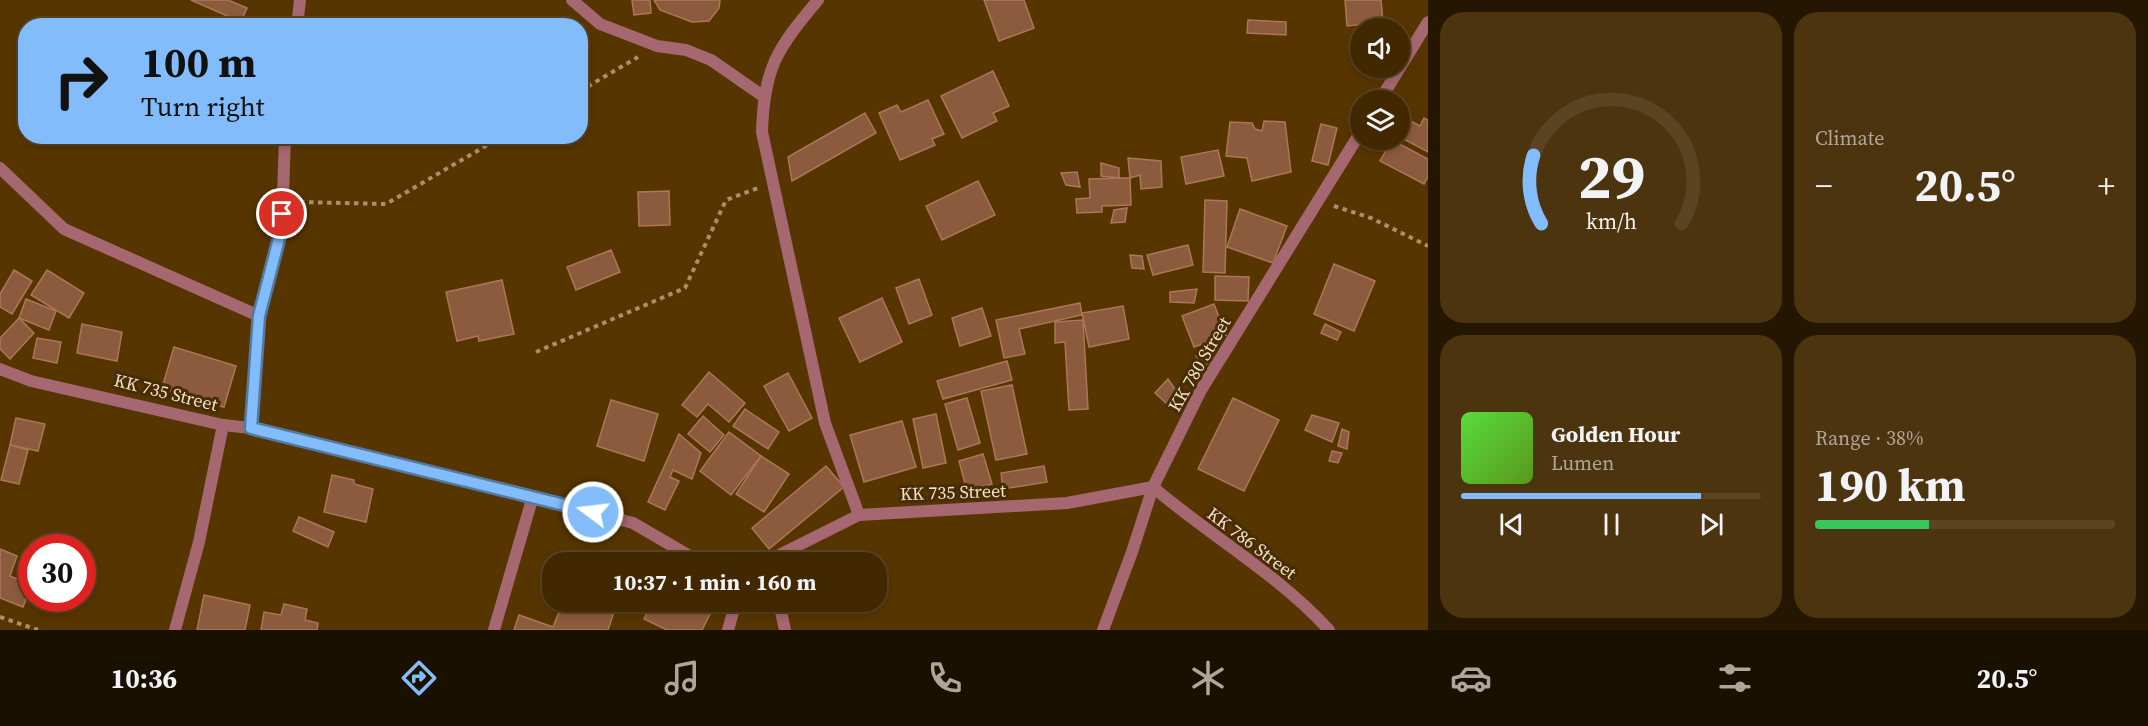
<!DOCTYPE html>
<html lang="en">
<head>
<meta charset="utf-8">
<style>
	:root { --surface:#412800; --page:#4c340f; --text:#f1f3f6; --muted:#aea699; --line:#5a4422; --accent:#82bcfa }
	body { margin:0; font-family:"Source Serif 4",serif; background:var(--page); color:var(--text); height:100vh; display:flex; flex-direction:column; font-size:22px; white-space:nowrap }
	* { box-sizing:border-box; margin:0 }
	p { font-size:20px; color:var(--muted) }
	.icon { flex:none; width:33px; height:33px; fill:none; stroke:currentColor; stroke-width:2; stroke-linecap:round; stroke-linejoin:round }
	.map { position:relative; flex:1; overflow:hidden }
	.details { display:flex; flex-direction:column; gap:12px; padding:12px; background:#241600; width:720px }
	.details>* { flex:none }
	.top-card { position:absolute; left:18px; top:18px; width:570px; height:126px; border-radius:24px; box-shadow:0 3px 9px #0003,0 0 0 2px var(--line); background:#82bcfa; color:#111; overflow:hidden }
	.controls { position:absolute; left:1350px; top:18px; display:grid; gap:12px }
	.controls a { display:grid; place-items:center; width:60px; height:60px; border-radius:50%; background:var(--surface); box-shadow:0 3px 9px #0003,0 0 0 2px var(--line); font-size:30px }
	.speed { position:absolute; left:18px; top:534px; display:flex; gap:12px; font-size:30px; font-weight:700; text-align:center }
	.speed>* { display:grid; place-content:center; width:78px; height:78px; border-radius:50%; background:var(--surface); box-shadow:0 3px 9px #0003,0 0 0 2px var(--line); line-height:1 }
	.speed .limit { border:9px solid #d22; background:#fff; color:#111 }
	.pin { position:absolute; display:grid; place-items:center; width:51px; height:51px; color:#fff; margin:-26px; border:3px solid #fff; border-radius:50%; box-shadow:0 2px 6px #0007 }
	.me { position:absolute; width:66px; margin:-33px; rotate:285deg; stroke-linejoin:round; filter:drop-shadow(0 0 4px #0008) }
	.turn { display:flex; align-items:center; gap:21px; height:126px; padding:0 24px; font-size:27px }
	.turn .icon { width:78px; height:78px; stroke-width:2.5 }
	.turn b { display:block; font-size:42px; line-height:51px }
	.big { font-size:45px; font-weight:700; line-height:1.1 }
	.details .tile { flex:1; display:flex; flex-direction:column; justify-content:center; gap:9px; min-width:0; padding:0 21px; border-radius:24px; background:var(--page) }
	.details .dial { align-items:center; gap:0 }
	.dial svg { height:156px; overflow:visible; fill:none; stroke:var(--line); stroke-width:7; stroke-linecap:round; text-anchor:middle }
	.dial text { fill:var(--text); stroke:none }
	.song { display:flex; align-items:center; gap:18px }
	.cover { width:72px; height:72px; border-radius:9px; background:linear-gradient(135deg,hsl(110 70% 55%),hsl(90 70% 35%)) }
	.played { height:6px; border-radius:3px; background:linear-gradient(90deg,var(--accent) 80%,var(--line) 80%) }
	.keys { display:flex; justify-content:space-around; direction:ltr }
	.heat { display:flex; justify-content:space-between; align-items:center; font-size:33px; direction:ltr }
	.charge { height:9px; border-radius:4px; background:linear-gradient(90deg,#34c759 38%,var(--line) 0) }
	.details .tiles { flex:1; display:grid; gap:12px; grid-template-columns:repeat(2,1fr) }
	.trip { position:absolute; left:542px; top:552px; width:345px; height:60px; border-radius:24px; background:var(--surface); box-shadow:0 3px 9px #0003,0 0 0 2px var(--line); font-weight:700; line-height:60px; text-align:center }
	.menu { display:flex; height:96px; justify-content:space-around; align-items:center; background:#1a1000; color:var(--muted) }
	.menu .icon { width:42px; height:42px }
	.menu .on { color:var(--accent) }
	.menu b { font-size:27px; color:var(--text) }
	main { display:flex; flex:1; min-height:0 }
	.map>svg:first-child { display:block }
	.building { fill:#8c5a3c; stroke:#ac7759; stroke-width:1.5 }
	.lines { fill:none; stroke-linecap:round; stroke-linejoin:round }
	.path { stroke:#ab8f6a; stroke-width:4; stroke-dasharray:4.5 4.5; stroke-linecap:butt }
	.street { stroke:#a56770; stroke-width:12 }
	.route-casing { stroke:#547aa2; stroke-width:15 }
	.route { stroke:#82bcfa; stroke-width:10 }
	.labels { text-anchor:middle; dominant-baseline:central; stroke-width:6; stroke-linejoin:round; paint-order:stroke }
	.street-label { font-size:18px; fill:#f5dfc7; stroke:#472d06 }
</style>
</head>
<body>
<main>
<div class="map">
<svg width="1428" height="630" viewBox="0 0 1428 630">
	<rect width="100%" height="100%" fill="#573500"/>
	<g class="building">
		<path d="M191,0H228L247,8L241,22Z"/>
		<path d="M632,0H650L651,13L634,15Z"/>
		<path d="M654,0H720L719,8L709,21L692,22L660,10Z"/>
		<path d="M984,0H1024L1034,28L999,41Z"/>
		<path d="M1345,0H1381L1383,22L1347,26Z"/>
		<path d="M1248,20L1286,22V35L1247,33Z"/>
		<path d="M993,71L1009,106L993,113L997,121L962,138L941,96Z"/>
		<path d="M928,100L944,134L932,139L935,145L900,160L879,113L897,105L901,112Z"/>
		<path d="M865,113L876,133L792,181L788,157Z"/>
		<path d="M1401,116L1420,126L1424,118L1428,120V152L1400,137Z"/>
		<path d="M1264,121L1285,122L1291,172L1252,181L1247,158L1226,156L1230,122L1252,123L1255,129L1262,131Z"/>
		<path d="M1321,124L1337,128L1328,165L1312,161Z"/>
		<path d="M1392,140L1428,159V177L1424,184L1380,161Z"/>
		<path d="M1218,150L1224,176L1186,184L1181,157Z"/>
		<path d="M1128,158L1161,161L1162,187L1141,189L1140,175L1130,178Z"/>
		<path d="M1101,163L1119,168V178L1101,176Z"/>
		<path d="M1077,172L1080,187L1066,185L1061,173Z"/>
		<path d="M1119,178H1130L1131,205L1102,206V212L1077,213L1076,199L1090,198L1089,179Z"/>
		<path d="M978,181L995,215L942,240L926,206Z"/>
		<path d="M669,191L670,225L639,226L638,192Z"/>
		<path d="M1205,200L1227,201L1225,273L1203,272Z"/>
		<path d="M1127,208L1125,222L1111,223L1114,210Z"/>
		<path d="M1240,209L1287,226L1273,263L1227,247Z"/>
		<path d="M1188,245L1193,265L1153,275L1147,255Z"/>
		<path d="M611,250L620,272L576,290L567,267Z"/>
		<path d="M1130,255L1142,256L1144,269L1132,268Z"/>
		<path d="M1334,264L1375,281L1354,331L1314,314Z"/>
		<path d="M14,270L32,281L12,314L0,307V294Z"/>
		<path d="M47,270L84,293L69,318L31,295Z"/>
		<path d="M1215,276L1249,277L1248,301L1215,300Z"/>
		<path d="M919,279L932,315L909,324L896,288Z"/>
		<path d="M502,280L514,334L479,341L478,336L457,341L446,292Z"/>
		<path d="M1197,289L1194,303L1170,302V292Z"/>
		<path d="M882,298L902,342L860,362L839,318Z"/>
		<path d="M26,299L56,311L49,330L19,318Z"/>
		<path d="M1080,303L1082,315L1019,329L1025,354L1004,358L996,320Z"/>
		<path d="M1214,304L1226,335L1194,347L1182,316Z"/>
		<path d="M1123,306L1129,339L1089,347L1082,313Z"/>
		<path d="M982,308L991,336L960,346L952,318Z"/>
		<path d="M19,318L34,333L10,359L0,349V338Z"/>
		<path d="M1083,320L1088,409L1069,410L1065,342L1055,343V322Z"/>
		<path d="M82,324L122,332L117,361L77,353Z"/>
		<path d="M1325,324L1341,332L1337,340L1321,333Z"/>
		<path d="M37,338L61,342L57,363L33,358Z"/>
		<path d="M174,347L236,366L224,407L162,388Z"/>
		<path d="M1207,350L1214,360L1203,366L1196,356Z"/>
		<path d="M1007,361L1012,380L943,399L937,381Z"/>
		<path d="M709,372L745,403L729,422L708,404L697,417L682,405Z"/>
		<path d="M788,373L812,418L789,431L764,386Z"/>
		<path d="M1168,379L1177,392L1167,404L1155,393Z"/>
		<path d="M1012,385L1027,454L996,460L981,391Z"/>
		<path d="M967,398L980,443L958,450L945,404Z"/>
		<path d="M1233,398L1279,420L1244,491L1198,469Z"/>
		<path d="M611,400L658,414L644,461L597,446Z"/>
		<path d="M745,409L779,432L768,449L733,426Z"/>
		<path d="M936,414L946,463L923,468L913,419Z"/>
		<path d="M1312,415L1339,423L1332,442L1305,430Z"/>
		<path d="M703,416L724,435L710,452L688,434Z"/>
		<path d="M16,418L45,424L38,451L10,445Z"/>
		<path d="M902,421L916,467L864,482L850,435Z"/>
		<path d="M1342,429L1349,432L1347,449L1338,446Z"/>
		<path d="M729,432L761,456L731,495L700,471Z"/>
		<path d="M679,434L701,453L692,479L673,470L670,477L679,481L665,510L648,502Z"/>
		<path d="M10,445L28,450L19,484L1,480Z"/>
		<path d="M1332,451L1342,453L1338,463L1329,461Z"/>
		<path d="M983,454L992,484L967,491L959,461Z"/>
		<path d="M761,456L789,474L764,512L736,494Z"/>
		<path d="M826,466L844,487L769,549L752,528Z"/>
		<path d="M1044,466L1047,482L1003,489L1001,473Z"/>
		<path d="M332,475L354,480V484L373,489L366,522L324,512Z"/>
		<path d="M299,517L334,532L328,547L293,531Z"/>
		<path d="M0,549L17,556L10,576L17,579L26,554L32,556V585L23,607L0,598Z"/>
		<path d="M580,553L606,562H577Z"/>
		<path d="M204,595L250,605L245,630H197Z"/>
		<path d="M563,602H595L615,609L608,630H514L519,615L553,627Z"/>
		<path d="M595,602H624L620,611Z"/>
		<path d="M652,602H700L713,608L702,630H667L644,619Z"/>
		<path d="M284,604L307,609L305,620L318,623L317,630H261L264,612L281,615Z"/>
	</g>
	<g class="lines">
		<g class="path">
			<path d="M580,91L638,57"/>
			<path d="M300,202L386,204L503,136"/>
			<path d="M1334,206L1371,218L1428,246"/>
			<path d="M536,352L685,288L726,200L758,188"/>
			<path d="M0,617L38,630"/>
		</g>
		<g class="street">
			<path d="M572,0L600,24L657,46L686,50L711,60L763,96"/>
			<path d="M818,0C777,49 764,67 762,132L825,423L859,515"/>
			<path d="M297,26L300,0"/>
			<path d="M1380,100L1428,22"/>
			<path d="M0,168L64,229L259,316"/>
			<path d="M0,369L31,381L223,425L251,428L533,496L633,523L700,562"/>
			<path d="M251,428L259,316L282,227L285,136"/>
			<path d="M765,562L859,515L1067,503L1153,487C1210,536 1278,574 1329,630"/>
			<path d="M779,602L785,630"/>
			<path d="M175,630L199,542L223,425"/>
			<path d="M494,630L533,496"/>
			<path d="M728,630L736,602"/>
			<path d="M1103,630L1132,552L1153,487L1201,390L1360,133"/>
		</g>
	</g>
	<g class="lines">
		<g class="route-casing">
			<path id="route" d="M282,214V227L259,316L251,428L593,512"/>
		</g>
		<use href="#route" class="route"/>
	</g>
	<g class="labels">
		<g class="street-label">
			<text transform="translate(1199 364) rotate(-60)">KK 780 Street</text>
			<text transform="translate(166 392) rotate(14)">KK 735 Street</text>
			<text transform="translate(953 492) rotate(-2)">KK 735 Street</text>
			<text transform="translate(1252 543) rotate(37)">KK 786 Street</text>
		</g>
	</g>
</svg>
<div class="controls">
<a><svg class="icon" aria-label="sound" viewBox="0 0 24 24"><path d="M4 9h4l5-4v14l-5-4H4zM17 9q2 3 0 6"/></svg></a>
<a><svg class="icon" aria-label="layers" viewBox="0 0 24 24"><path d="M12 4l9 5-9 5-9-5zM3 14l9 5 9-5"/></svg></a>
</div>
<div class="speed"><div class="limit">30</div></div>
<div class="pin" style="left:282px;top:214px;background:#d93025"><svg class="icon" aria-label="arrive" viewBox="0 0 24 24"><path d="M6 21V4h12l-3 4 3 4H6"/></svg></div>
<svg class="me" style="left:593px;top:512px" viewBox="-20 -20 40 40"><circle r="17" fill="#82bcfa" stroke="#fff" stroke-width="3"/><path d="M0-11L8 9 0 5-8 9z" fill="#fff"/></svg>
<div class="trip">10:37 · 1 min · 160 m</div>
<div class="top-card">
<div class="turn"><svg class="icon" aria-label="right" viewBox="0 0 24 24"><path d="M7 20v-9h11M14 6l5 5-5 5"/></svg><div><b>100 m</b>Turn right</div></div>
</div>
</div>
<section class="details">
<div class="tiles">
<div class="tile dial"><svg viewBox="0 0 100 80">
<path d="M14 69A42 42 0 1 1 86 69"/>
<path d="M14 69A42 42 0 0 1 10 34" stroke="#82bcfa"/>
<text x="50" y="56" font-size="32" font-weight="700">29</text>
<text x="50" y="72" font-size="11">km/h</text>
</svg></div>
<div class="tile"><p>Climate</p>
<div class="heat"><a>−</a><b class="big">20.5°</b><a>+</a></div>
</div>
<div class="tile">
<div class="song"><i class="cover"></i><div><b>Golden Hour</b><p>Lumen</p></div></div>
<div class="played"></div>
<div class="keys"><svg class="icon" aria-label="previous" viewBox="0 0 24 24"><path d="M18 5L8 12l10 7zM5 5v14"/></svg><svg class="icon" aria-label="pause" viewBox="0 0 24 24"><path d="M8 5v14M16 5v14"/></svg><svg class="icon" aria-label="next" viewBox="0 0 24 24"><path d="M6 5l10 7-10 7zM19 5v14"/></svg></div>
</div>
<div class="tile"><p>Range · 38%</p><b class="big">190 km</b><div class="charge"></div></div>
</div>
</section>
</main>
<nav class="menu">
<b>10:36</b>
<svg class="icon on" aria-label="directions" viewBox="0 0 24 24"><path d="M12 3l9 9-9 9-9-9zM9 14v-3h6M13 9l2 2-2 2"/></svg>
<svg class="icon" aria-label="music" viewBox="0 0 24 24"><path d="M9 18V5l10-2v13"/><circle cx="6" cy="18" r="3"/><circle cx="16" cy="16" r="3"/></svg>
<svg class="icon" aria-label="phone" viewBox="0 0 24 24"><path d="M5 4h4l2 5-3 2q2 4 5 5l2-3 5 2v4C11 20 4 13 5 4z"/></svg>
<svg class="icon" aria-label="climate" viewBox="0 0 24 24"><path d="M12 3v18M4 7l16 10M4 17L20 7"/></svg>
<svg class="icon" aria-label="car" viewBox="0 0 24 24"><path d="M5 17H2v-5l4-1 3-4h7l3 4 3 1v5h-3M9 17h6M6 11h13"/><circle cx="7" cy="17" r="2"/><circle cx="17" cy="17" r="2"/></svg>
<svg class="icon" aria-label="filters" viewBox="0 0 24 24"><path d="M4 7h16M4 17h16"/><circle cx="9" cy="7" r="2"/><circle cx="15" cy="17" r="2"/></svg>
<b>20.5°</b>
</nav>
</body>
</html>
